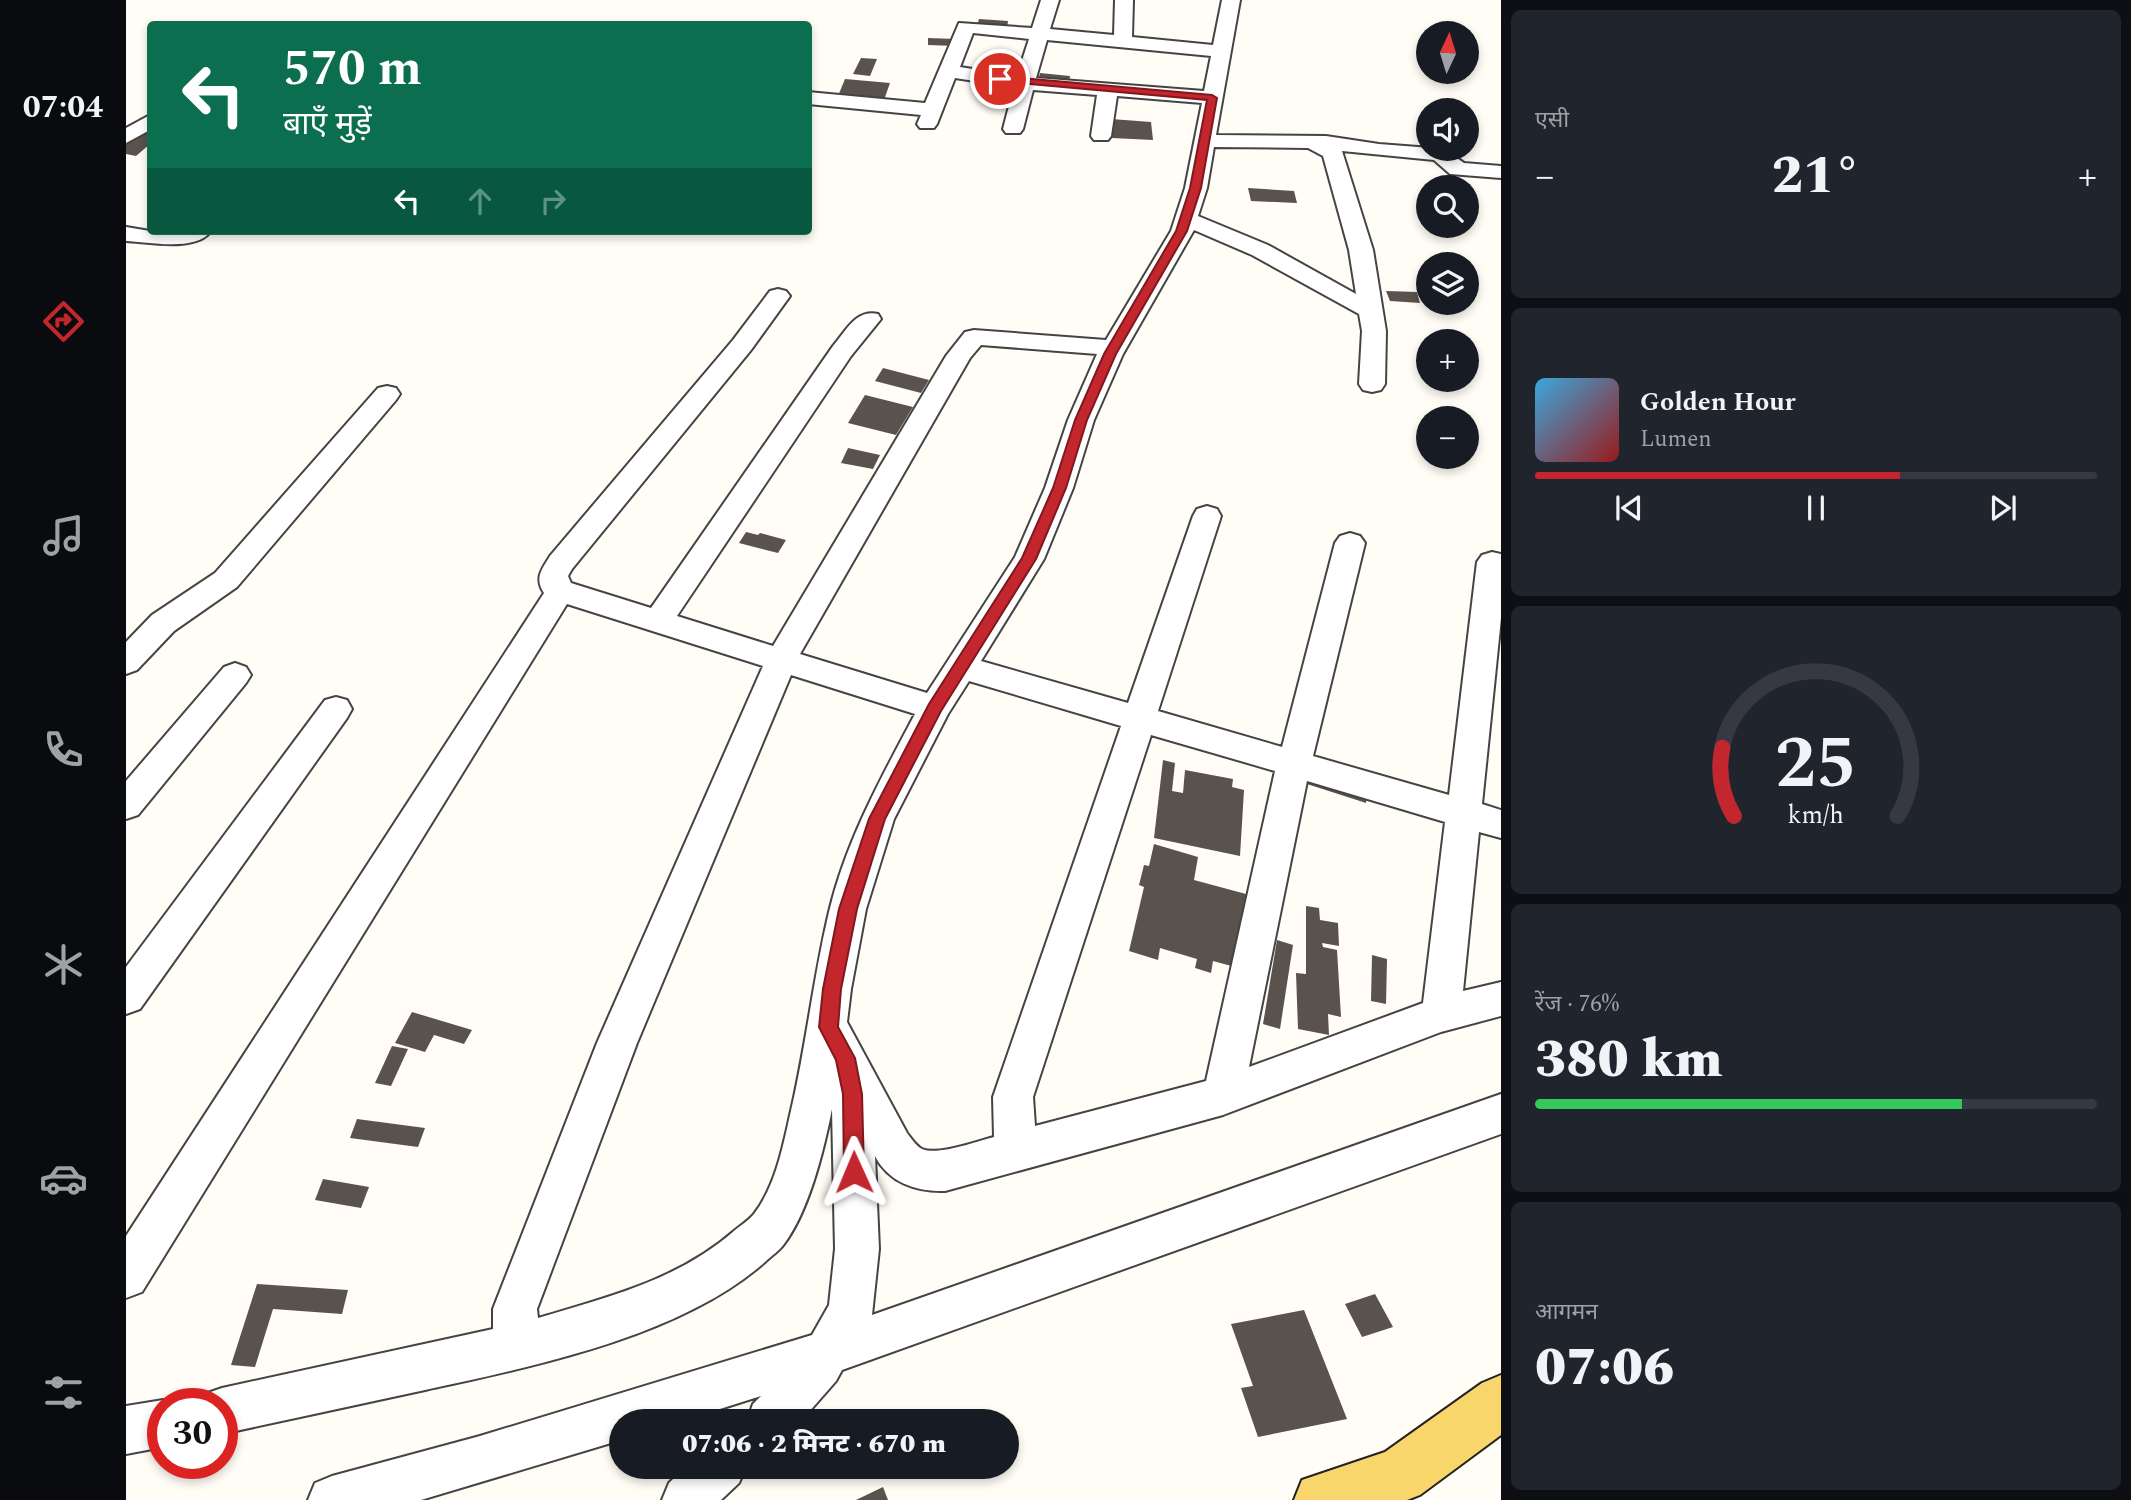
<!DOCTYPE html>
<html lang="hi">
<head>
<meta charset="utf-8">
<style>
	:root { --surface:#171b24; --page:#20242c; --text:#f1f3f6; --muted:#9ea1a6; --line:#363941; --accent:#c4262e }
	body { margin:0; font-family:Spectral,"Noto Sans Devanagari",serif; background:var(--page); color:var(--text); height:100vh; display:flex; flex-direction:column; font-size:26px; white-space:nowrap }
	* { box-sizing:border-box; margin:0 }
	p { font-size:23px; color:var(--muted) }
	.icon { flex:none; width:38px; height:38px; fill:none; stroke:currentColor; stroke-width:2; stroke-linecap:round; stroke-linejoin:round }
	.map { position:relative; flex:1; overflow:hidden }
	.drawer { display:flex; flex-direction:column; gap:10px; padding:10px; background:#0d0f14; width:630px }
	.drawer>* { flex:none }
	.guide { position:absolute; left:21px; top:21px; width:665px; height:214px; border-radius:7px; box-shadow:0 4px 10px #0003; background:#0b6e4f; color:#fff; overflow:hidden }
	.needle { width:46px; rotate:4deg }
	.controls { position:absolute; left:1290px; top:21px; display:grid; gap:14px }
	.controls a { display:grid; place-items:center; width:63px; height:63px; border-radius:50%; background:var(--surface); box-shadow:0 4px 10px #0003; font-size:35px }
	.speed { position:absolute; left:21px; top:1388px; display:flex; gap:14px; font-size:35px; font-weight:700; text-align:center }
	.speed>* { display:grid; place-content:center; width:91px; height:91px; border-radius:50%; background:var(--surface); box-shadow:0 4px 10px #0003; line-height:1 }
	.speed .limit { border:10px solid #d22; background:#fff; color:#111 }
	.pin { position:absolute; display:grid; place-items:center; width:60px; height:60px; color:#fff; margin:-30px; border:4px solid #fff; border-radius:50%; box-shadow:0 2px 7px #0007 }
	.me { position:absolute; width:77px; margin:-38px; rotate:359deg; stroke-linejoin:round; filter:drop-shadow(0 0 5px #0008) }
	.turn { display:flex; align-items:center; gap:24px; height:147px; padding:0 21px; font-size:32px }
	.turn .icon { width:91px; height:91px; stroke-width:2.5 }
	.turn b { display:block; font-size:49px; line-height:60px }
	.lanes { display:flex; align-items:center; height:66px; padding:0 21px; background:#0003; justify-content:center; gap:35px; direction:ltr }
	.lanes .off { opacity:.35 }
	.big { font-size:52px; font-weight:800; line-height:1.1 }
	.drawer .card { flex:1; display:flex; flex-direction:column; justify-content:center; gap:10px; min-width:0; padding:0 24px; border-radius:10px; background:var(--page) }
	.drawer .dial { align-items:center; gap:0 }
	.dial svg { height:182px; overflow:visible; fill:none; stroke:var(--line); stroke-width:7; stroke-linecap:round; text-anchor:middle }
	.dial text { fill:var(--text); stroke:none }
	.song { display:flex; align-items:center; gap:21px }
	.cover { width:84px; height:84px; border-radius:10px; background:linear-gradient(135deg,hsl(200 70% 55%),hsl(0 70% 35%)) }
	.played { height:7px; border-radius:4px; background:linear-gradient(90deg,var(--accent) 65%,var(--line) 65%) }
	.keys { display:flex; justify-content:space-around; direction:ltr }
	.heat { display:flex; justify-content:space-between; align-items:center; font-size:38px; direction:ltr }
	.charge { height:10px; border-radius:5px; background:linear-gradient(90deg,#34c759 76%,var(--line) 0) }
	.trip { position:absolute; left:483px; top:1409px; width:410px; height:70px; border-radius:35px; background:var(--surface); box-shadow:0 4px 10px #0003; font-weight:800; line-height:70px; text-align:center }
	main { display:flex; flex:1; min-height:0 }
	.menu { display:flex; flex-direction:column; width:126px; justify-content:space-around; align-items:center; background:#090b0e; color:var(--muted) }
	.menu .icon { width:49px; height:49px }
	.menu .selected { color:var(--accent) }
	.menu b { font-size:32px; color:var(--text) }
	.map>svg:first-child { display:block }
	.building { fill:#5a524d }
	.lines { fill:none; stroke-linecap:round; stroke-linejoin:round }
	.minor-casing { stroke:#444; stroke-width:4 }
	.major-casing { stroke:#222; stroke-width:4 }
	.minor { fill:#fff; fill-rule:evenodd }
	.major { fill:#f9d66b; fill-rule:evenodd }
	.route { fill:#c4262e; stroke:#7f191e; stroke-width:2 }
</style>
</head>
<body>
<main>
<nav class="menu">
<b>07:04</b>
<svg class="icon selected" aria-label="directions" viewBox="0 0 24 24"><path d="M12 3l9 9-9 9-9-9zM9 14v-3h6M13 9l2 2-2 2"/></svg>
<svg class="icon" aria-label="music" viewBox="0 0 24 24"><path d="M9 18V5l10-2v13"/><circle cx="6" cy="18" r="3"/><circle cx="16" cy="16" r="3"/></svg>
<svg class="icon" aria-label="phone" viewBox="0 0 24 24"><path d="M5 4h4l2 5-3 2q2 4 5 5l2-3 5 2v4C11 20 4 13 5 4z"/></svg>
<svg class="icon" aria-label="climate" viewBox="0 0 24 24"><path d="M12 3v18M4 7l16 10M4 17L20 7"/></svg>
<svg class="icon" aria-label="car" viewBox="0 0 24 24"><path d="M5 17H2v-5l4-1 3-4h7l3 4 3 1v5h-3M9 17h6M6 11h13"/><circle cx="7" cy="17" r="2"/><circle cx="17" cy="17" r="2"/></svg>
<svg class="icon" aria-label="filters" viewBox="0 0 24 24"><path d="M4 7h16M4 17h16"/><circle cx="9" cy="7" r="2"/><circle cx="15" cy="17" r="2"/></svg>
</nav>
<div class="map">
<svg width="1375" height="1500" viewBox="0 0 1375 1500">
	<rect width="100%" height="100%" fill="#fffdf5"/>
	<g class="building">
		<path d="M853,19L882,21L881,28L851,26Z"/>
		<path d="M802,38L830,39V46L802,45Z"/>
		<path d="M735,58L751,59L744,76L727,74Z"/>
		<path d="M914,73L944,76L943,84L912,81Z"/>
		<path d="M719,79L764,83L758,100L712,96Z"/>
		<path d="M985,119L1025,122L1027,140L986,138Z"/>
		<path d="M24,123V144L10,156L0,154V142Z"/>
		<path d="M1122,188L1168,191L1171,203L1125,201Z"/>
		<path d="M1260,291L1291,292L1294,303L1264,301Z"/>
		<path d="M757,368L803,380L795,393L749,381Z"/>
		<path d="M739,395L787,407L770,435L722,423Z"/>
		<path d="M722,448L754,455L747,469L715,463Z"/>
		<path d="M620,532L632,535L634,533L660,540L652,553L613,543Z"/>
		<path d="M1037,760L1049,763L1046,791L1057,793L1059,770L1107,779L1106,787L1118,790L1114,856L1028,838Z"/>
		<path d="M1183,773L1242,791L1240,803L1181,784Z"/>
		<path d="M1028,844L1072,857L1068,880L1120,894L1109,967L1087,961L1085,973L1069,968L1071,959L1034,948L1032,960L1003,951L1018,887L1013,885L1018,865L1023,866Z"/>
		<path d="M1180,906L1193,908L1194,920L1212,923L1213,946L1196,943L1197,947L1211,950L1215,1017L1202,1014L1203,1035L1172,1029L1170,973L1180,974Z"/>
		<path d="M1151,940L1167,945L1154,1029L1137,1024Z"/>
		<path d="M1246,955L1261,959L1260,1004L1245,1001Z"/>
		<path d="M286,1012L346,1030L338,1044L308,1035L299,1052L269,1043Z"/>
		<path d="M266,1046L282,1049L265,1086L249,1083Z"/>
		<path d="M231,1119L299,1128L292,1147L224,1138Z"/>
		<path d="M197,1179L243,1187L235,1208L189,1200Z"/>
		<path d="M131,1284L222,1290L216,1314L147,1309L129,1367L105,1365Z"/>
		<path d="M1249,1294L1267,1327L1236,1337L1219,1304Z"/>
		<path d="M1178,1310L1221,1419L1132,1437L1115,1388L1127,1386L1105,1324Z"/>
		<path d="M757,1487L762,1500H730Z"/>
	</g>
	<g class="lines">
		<g class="minor-casing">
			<g id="minor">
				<path d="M915,0H933L924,29L988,35L989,0H1007L1006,37L1087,45L1096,0H1114L1090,135L1200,136L1253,144L1318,149L1338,163L1375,166V178L1324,174L1308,160L1216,151L1247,250L1260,331L1259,384L1255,390L1246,392L1237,390L1233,384L1236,331L1233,314L1126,255L1068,230L997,354L968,420L947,488L918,559L855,661L1002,703L1067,516L1071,509L1081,506L1091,509L1095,516L1032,711L1156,747L1209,543L1214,536L1224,533L1234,536L1239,543L1187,756L1323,795L1351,562L1356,555L1366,552L1375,554V618L1356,804L1375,810V838L1353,832L1337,991L1375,982V1016L1315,1032L1097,1115L819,1191C791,1192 763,1183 749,1156L753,1249L746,1315L1375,1094V1134L716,1370L710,1381L675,1421H621L627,1404L635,1396L556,1421H495V1440L295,1500H182L189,1483L206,1476L354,1436L686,1335L703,1305L709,1249L706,1109C698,1149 683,1211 658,1244C653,1251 645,1256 639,1262C554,1337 408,1366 299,1390C231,1405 164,1419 96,1434V1404H76L79,1394L96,1388L367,1329V1309L471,1043L637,666L441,604L16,1292L0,1298V1236L418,593C408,578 416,569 424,556L607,340L644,291L652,289L660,291L664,296L625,350L446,569L442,576L445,583L525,608L707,346C720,331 730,309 752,314L755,319L725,356L551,616L647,646L820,356L839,332L848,330L980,340L1045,231L1059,188L1076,103L991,96L985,136L982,140H968L965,136L971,95L907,90L897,129L894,133H880L877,129L888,87L829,78L811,124L808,128H794L791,124L795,115L682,104V92L799,103L833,23L906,28ZM847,33L903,39L891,76L834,67ZM921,40L1085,56L1078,91L910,78ZM1088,147L1182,148L1197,156L1223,250L1230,294L1142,245L1072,216L1081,188ZM855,345L971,354L942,420L919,488L889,557L801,693L674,654L844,358ZM665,675L789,714C755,778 720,841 703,912C687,979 680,1048 664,1115C657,1147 649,1187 628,1214C623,1220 614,1226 608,1231C552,1280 482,1297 412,1318L411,1309L511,1043ZM843,681L995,726L867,1097L868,1137C851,1141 812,1156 796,1149C790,1146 785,1138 781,1133L721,1022L725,989L740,909L768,819L822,714ZM1025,735L1149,771L1080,1081L909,1126L907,1097ZM1181,781L1319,822L1297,1003L1123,1067Z"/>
				<path d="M24,115V130L0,143V128Z"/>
				<path d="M0,227L24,231H85C71,252 22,242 0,241Z"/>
				<path d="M261,386L270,388L274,394L270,400L111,587L48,631L11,670L0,674V642L26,615L89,573L252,388Z"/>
				<path d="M109,663L120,667L125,675L120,683L12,815L0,819V781L98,667Z"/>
				<path d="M210,697L221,700L226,709L221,718L14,1009L0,1014V967L199,700Z"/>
				<path d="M37,1400L47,1404H37V1447L0,1454V1406Z"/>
				<path d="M560,1466H620L613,1483L595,1500H536L543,1483Z"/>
			</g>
		</g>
		<g class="major-casing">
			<path id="major" d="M1375,1375V1435L1294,1495L1281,1500H1168L1176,1480L1259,1452L1356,1383Z"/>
		</g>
		<use href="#minor" class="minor"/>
		<use href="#major" class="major"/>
	</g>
	<path class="route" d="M874,76L1086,95L1091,98L1075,188L1061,231L990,354L961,420L940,488L910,559L815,711L759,819L731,909L715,989L712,1027L729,1058L736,1094L738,1172L735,1180L728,1182L721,1180L718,1172L717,1094L710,1060L693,1027L697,989L713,909L743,819L803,704L896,558L927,488L949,420L978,354L1050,231L1064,188L1081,100L870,81L869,79Z"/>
</svg>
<div class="controls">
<a><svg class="needle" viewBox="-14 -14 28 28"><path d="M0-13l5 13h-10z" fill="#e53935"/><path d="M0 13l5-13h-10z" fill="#9ea1a6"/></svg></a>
<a><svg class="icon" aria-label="sound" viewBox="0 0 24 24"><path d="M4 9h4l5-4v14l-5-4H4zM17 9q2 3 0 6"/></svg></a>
<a><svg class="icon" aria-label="search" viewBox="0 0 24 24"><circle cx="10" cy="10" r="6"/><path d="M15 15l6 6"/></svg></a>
<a><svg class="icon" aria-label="layers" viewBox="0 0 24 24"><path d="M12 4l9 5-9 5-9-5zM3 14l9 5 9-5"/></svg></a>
<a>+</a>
<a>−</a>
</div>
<div class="speed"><div class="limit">30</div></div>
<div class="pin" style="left:874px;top:79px;background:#d93025"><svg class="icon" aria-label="arrive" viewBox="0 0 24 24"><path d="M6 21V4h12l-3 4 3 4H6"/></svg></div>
<svg class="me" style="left:728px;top:1172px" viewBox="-20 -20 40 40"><path d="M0-17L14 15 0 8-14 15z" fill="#c4262e" stroke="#fff" stroke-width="4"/></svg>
<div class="trip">07:06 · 2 मिनट · 670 m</div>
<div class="guide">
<div class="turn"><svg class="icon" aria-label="left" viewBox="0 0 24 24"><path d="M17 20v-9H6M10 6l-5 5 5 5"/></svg><div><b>570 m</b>बाएँ मुड़ें</div></div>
<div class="lanes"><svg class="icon" aria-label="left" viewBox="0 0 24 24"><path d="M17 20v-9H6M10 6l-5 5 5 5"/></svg><svg class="icon off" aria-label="ahead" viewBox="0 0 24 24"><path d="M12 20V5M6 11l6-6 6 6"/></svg><svg class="icon off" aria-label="right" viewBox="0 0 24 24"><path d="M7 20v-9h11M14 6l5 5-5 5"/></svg></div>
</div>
</div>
<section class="drawer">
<div class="card"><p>एसी</p>
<div class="heat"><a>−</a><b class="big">21°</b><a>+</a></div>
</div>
<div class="card">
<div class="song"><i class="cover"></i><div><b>Golden Hour</b><p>Lumen</p></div></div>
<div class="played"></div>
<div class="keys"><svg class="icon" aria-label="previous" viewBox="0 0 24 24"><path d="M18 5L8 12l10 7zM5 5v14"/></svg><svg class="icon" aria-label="pause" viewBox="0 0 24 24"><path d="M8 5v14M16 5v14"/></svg><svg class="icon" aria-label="next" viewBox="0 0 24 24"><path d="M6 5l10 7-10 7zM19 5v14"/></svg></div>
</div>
<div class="card dial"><svg viewBox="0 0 100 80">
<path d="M14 69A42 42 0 1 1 86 69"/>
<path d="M14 69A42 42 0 0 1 9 39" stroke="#c4262e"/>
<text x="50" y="56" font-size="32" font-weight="700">25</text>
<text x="50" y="72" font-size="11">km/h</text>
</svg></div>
<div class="card"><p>रेंज · 76%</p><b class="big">380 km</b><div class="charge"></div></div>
<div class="card"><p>आगमन</p><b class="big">07:06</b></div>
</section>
</main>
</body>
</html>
